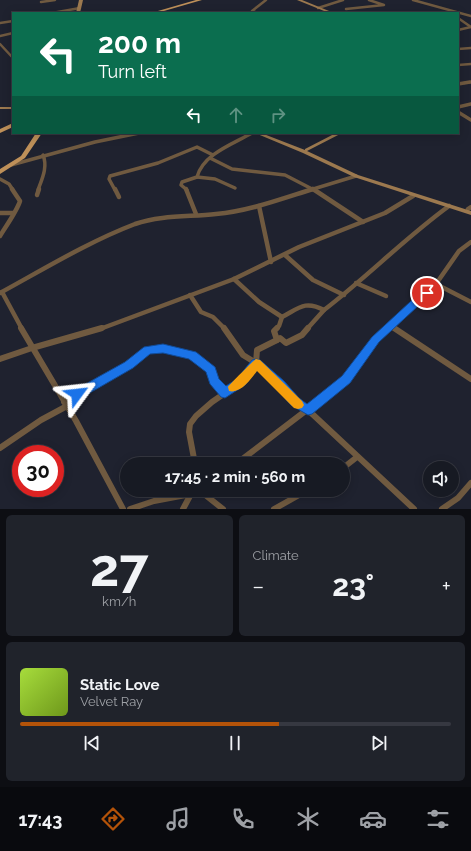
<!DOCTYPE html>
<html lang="en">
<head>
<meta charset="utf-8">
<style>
	:root { --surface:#171a23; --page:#20232b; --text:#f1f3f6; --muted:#9ea1a6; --line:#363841; --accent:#b45309 }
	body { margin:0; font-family:Raleway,sans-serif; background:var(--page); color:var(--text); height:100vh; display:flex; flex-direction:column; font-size:15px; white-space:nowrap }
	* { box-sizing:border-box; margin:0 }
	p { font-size:13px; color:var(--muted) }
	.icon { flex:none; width:22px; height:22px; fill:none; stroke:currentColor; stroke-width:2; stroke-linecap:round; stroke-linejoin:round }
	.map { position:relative; height:509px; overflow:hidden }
	.details { display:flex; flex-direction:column; gap:6px; padding:6px; background:#0d0e13; flex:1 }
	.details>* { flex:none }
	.top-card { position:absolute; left:12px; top:12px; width:447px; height:122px; border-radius:0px; box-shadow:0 2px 10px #0003,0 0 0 1px var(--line); background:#0b6e4f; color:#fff; overflow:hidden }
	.controls { position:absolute; left:423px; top:461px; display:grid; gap:8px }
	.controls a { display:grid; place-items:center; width:36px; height:36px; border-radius:50%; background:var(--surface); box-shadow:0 2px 10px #0003,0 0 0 1px var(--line); font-size:20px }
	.speed { position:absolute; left:12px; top:445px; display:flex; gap:8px; font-size:20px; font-weight:700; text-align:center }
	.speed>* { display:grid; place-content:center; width:52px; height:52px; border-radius:50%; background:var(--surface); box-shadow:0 2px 10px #0003,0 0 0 1px var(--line); line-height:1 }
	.speed .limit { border:6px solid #d22; background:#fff; color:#111 }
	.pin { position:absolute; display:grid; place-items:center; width:34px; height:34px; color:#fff; margin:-17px; border:2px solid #fff; border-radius:50%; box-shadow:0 1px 4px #0007 }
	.me { position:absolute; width:44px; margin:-22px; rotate:60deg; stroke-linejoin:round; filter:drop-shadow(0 0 3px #0008) }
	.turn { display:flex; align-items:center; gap:14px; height:84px; padding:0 20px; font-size:18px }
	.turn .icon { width:52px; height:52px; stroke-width:2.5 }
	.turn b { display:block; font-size:28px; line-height:34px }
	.lanes { display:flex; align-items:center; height:38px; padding:0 20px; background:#0003; justify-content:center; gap:20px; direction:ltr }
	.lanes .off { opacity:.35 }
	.big { font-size:30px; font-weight:700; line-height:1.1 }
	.details .tile { flex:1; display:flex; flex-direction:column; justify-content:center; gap:6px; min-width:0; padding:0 14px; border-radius:6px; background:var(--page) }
	.details .dial { align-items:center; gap:0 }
	.dial b { font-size:52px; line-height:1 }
	.song { display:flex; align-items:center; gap:12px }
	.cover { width:48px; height:48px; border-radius:6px; background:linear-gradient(135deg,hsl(80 70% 55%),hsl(80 70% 35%)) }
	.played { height:4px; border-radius:2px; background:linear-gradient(90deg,var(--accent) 60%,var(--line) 60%) }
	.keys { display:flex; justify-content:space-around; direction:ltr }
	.heat { display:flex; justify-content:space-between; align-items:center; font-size:22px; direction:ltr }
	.details .tiles { flex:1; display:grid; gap:6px; grid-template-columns:1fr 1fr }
	.tile:last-child { grid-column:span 2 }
	.trip { position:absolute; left:120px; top:457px; width:230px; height:40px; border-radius:20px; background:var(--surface); box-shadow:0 2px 10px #0003,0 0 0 1px var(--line); font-weight:700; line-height:40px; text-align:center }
	.tab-bar { display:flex; height:64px; justify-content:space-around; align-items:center; background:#090a0e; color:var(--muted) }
	.tab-bar .icon { width:28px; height:28px }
	.tab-bar .active { color:var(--accent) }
	.tab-bar b { font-size:18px; color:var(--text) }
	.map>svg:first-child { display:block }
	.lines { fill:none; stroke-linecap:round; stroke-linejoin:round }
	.street-far3 { stroke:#705a40; stroke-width:2.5 }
	.street-far2 { stroke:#705a40; stroke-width:3.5 }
	.street-far1 { stroke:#705a40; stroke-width:4.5 }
	.street { stroke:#705a40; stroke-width:6 }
	.secondary { fill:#9c794f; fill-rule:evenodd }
	.primary { fill:#be9059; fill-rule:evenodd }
	.route { fill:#1a73e8; stroke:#114b97 }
	.slow { fill:#f59e0b }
</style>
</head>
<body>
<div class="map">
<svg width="471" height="509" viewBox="0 0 471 509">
	<rect width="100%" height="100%" fill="#1f222f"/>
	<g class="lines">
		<g class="street-far3">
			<path d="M413,0L471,16"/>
			<path d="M41,2L55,0"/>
			<path d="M318,8L343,0"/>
			<path d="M346,9L384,5L369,0"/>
			<path d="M52,13L80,8"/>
			<path d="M258,13L252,11L266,0"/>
			<path d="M458,18L471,27"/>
			<path d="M0,23L13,21"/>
			<path d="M458,30L471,27"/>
			<path d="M0,36L13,33"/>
			<path d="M0,44L13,58"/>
			<path d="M458,49L471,48"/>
			<path d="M458,65L471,64"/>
			<path d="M464,83L471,82"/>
		</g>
		<g class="street-far2">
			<path d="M458,84L470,82"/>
			<path d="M458,107L471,104"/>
			<path d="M458,112L471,120"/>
			<path d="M210,158L232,169L285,175L314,190"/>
			<path d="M11,165L95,142L139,133"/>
			<path d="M197,177L215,179L235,188"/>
			<path d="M0,179L9,184L13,190"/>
			<path d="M38,190C42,179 48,167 43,155"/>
			<path d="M115,190L109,179L110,176L158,163L197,147L213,155"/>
			<path d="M187,190L181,185L182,182L197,177C203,154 233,144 252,133"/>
			<path d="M310,190L356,176"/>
		</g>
		<g class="street-far1">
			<path d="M115,189L119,197"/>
			<path d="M186,189L196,214"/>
			<path d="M313,189L363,222"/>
			<path d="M37,195L39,189"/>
			<path d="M259,206L271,262"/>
			<path d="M468,209L471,207"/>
			<path d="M0,213H13"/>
			<path d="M0,236C6,226 17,211 20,201L12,189"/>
			<path d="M285,255L313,280L344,295"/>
			<path d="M234,279L259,302L282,317"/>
			<path d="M356,283L386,296"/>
			<path d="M436,284L471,302"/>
			<path d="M2,292L22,329"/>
			<path d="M0,293C44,269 88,242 135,224C161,215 189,217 216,214C249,211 281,199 313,189"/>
			<path d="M190,295L201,312L213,317L225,329"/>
			<path d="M391,326L396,329"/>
			<path d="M100,329L234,279L299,247L385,213L413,196"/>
			<path d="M276,329L279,326L282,317C299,308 305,300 324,310C367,277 405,238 449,206"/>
			<path d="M307,329L324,310"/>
			<path d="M387,329L436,284L459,251L471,242"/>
		</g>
		<g class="street">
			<path d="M21,328L76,421L123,509"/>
			<path d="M224,328L243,355L256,363L280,385L295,402L308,410L414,509"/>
			<path d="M394,328L471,379"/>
			<path d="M277,340L280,338L286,343L302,335L308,328"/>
			<path d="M0,359L32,348L102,328"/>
			<path d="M64,402L129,365L151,349L163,348L192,355L211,370L214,381L225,393"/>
			<path d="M0,448L41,420L67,406"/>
			<path d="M195,464L189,432L190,424L196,416L212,402L244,380L256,363L257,350L277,340L274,331L277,328"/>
			<path d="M236,464L346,380L376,340L389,328"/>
			<path d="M343,468L357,457"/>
			<path d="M199,490L223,509"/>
			<path d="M130,509L154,501L191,494L199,490"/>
			<path d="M183,509L191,494"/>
			<path d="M274,509L308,490"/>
			<path d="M442,509L458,498L471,483"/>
		</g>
		<g class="secondary">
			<path d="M79,0H83L80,13H76Z"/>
			<path d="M297,0H302L334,13H329Z"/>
			<rect x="0" y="107" width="13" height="2"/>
			<path d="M255,133H261L305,150V149L336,133H342L307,151L358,175L471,211V215L354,177L303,153Z"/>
		</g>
		<g class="primary">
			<path d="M196,0H202L157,13H151Z"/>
			<path d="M13,123V127L0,133V129Z"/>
			<path d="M36,133H42L25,158L0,174V169L21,156Z"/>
		</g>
	</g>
	<path class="route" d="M427,289L431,293L430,295L379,342L350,383L312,414L308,415L291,405L276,388L257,370L245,385L225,398L221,397L210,384L206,372L189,359L163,353L150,354L133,368L81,398L77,399L73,398L71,394L73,391L125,362L144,347L163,344L196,352L215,367L219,379L226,386L237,379L252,360L256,359L260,360L284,381L299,398L307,404L342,376L372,337L423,290Z"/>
	<path class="slow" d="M256,359L260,360L302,401L304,405L302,408L298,409L294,408L257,371C251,379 241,394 229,391L228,387C229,385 254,360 256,359Z"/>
</svg>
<div class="controls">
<a><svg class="icon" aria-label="sound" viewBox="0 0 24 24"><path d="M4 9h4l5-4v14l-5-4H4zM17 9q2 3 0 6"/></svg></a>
</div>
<div class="speed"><div class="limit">30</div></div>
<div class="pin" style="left:427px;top:293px;background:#d93025"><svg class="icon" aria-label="arrive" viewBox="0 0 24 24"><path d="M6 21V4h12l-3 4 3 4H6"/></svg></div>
<svg class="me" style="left:77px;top:394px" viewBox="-20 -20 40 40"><path d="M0-17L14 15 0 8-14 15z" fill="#1a73e8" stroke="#fff" stroke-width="4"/></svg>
<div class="trip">17:45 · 2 min · 560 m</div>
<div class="top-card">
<div class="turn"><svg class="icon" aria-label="left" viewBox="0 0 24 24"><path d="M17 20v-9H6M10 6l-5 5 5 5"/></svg><div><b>200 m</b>Turn left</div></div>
<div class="lanes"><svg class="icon" aria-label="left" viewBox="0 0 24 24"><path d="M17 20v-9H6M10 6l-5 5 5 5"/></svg><svg class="icon off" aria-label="ahead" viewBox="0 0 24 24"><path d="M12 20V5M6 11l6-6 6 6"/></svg><svg class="icon off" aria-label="right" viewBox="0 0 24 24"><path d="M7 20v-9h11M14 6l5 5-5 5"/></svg></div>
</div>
</div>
<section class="details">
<div class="tiles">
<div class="tile dial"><b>27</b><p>km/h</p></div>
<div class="tile"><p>Climate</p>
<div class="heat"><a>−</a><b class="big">23°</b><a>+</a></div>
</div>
<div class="tile">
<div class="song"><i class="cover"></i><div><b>Static Love</b><p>Velvet Ray</p></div></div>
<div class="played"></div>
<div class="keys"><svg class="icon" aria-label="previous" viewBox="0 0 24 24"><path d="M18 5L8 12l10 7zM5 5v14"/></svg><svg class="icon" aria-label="pause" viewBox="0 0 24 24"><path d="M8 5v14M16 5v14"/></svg><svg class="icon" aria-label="next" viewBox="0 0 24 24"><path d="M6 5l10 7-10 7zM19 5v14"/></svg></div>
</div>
</div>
</section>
<nav class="tab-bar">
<b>17:43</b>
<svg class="icon active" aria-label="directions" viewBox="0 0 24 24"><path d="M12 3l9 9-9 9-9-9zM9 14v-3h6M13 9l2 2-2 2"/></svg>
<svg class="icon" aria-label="music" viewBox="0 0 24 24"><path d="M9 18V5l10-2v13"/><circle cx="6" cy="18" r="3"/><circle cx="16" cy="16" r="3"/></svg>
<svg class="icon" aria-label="phone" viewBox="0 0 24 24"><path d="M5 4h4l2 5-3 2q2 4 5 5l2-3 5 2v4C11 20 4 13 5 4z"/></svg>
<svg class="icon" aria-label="climate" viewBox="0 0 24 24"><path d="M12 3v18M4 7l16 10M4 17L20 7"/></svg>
<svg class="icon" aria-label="car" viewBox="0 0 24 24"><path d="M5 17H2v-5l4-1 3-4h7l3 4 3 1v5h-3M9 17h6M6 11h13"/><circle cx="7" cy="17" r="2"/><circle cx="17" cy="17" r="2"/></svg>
<svg class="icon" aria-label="filters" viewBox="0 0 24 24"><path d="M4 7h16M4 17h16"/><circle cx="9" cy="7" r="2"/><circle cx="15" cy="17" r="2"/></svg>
</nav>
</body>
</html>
